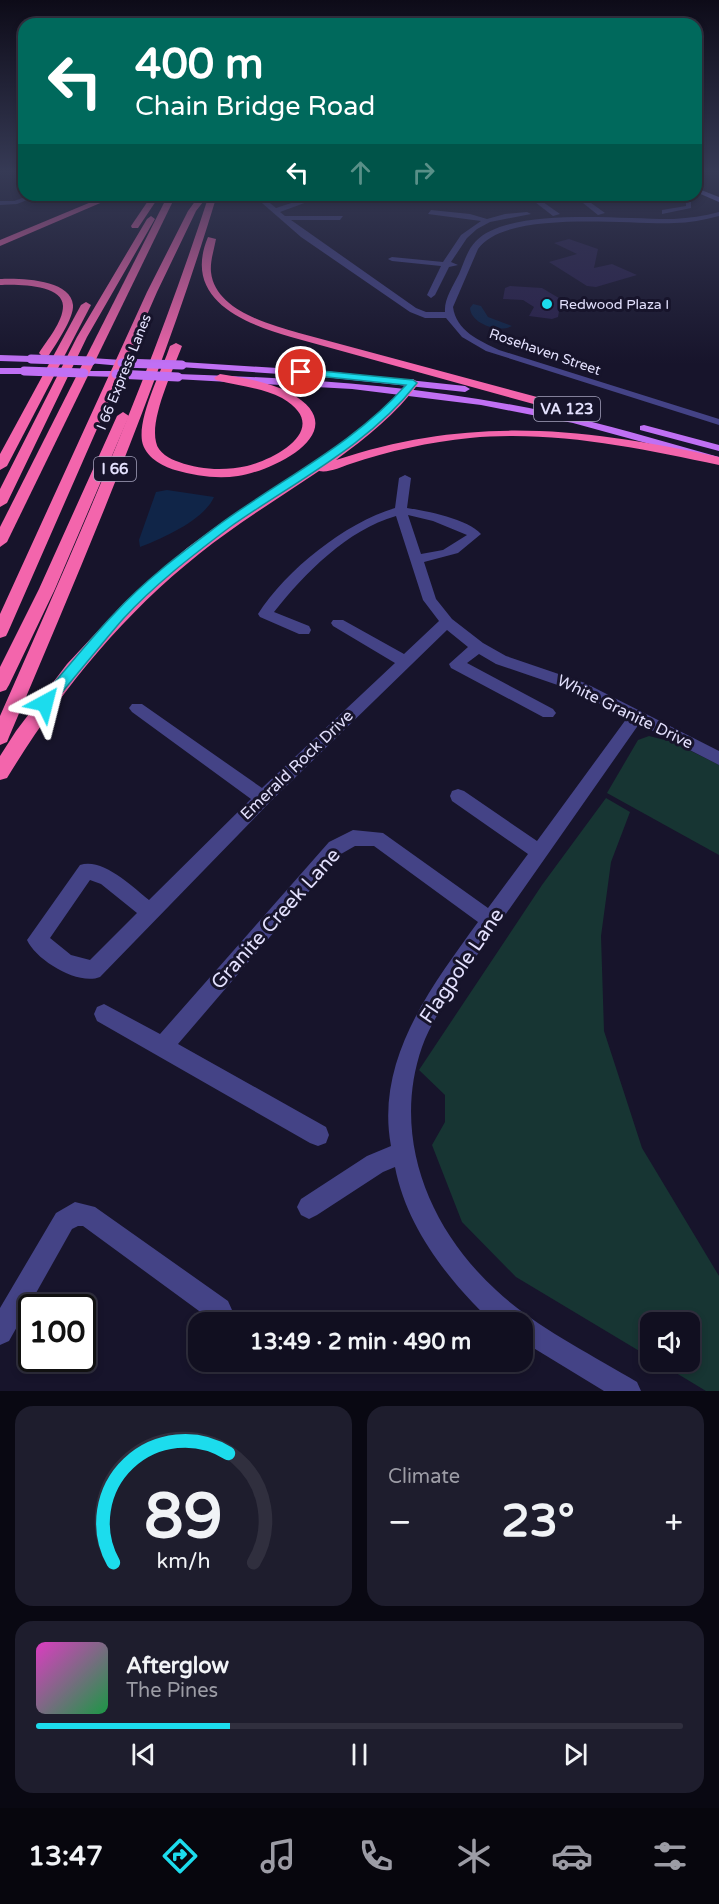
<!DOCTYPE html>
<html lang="en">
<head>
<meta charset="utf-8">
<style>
	:root { --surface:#110f20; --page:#1e1d2d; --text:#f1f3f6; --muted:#9c9ca5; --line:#302f3e; --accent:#1cdced }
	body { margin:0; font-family:"Varela Round",sans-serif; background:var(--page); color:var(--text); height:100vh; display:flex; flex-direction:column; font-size:22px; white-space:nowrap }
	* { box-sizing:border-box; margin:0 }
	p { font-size:20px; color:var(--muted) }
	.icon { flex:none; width:33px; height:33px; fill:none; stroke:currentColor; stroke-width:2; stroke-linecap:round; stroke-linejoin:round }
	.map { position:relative; height:1391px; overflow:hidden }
	.panel { display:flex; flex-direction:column; gap:15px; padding:15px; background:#090812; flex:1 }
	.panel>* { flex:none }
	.guide { position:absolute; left:18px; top:18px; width:684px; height:183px; border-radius:18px; box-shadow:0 3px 9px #0003,0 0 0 2px var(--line); background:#00695c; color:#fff; overflow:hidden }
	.fabs { position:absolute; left:640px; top:1312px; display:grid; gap:12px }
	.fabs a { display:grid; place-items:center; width:60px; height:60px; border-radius:12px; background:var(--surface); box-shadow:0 3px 9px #0003,0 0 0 2px var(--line); font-size:30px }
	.speed { position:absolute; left:18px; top:1294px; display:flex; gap:12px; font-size:30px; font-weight:700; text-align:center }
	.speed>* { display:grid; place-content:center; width:78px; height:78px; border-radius:50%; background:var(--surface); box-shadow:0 3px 9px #0003,0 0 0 2px var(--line); line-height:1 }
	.speed .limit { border:3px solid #111; border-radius:9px; background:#fff; color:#111 }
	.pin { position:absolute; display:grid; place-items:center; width:51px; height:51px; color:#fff; margin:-26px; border:3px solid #fff; border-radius:50%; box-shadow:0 2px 6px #0007 }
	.me { position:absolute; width:66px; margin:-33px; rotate:38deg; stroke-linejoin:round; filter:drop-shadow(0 0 4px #0008) }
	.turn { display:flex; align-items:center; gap:21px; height:126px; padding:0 18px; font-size:27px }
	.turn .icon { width:78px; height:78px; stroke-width:2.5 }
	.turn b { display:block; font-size:42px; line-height:51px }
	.lanes { display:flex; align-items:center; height:57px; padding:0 18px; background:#0003; justify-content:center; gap:30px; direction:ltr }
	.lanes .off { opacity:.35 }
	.big { font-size:45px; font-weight:700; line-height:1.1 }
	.panel .card { flex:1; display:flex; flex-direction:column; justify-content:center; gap:9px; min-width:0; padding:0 21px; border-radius:18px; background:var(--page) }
	.panel .dial { align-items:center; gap:0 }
	.dial svg { height:156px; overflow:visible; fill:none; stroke:var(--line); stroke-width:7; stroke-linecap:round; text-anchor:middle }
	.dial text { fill:var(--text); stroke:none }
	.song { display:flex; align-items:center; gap:18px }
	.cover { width:72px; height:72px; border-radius:9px; background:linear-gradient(135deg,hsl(310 70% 55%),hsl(140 70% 35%)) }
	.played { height:6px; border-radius:3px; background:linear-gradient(90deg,var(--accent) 30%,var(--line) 30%) }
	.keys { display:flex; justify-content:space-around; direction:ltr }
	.heat { display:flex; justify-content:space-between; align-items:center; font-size:33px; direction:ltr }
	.panel .tiles { flex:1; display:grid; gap:15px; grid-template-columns:1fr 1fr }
	.card:last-child { grid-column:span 2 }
	.trip { position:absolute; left:188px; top:1312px; width:345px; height:60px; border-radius:18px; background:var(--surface); box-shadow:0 3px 9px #0003,0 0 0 2px var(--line); font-weight:700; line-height:60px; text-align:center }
	.dock { display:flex; height:96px; justify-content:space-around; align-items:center; background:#07060d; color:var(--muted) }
	.dock .icon { width:42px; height:42px }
	.dock .current { color:var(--accent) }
	.dock b { font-size:27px; color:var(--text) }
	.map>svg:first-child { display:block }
	.green { fill:#173533 }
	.water { fill:#102548 }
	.building { fill:#29214b }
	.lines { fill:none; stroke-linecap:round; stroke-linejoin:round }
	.street { fill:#444386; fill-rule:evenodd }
	.secondary { fill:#807ff5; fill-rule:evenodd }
	.primary { fill:#c070f4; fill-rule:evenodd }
	.highway { fill:#f365ac; fill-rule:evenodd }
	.primary-bridge { stroke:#c070f4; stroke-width:9 }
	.route { fill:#1cdced; stroke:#128f9a; stroke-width:1.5 }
	.poi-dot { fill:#1cdced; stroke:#17142b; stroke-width:2 }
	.labels { text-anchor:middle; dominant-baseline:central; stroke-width:6; stroke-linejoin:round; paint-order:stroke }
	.far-poi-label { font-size:14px; fill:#e3e0fd; stroke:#17142b; text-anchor:start }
	.far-street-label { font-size:14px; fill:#e3e0fd; stroke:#17142b }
	.shield { fill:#17142b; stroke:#a6a3be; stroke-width:1.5 }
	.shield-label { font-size:15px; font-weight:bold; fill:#e3e0fd }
	.street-label { font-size:16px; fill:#e3e0fd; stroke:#17142b }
	.near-street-label { font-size:20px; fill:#e3e0fd; stroke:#17142b }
</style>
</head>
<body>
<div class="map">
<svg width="719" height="1391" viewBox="0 0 719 1391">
	<rect width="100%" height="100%" fill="#17142b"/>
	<g class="green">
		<path d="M649,736L673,742L719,765V855L607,793L638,740Z"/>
		<path d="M606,798L630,812L611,862L601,936L604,1031L642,1148L719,1276V1391H706L658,1362H690V1323H651V1358L516,1277L462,1222L432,1145L445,1122V1095L419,1070L542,885Z"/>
	</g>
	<g class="water">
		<path d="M473,304L481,306L488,317L512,326C499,333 471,324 470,308Z"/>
		<path d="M167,490L214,497C204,520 163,538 140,547L139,540L156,492Z"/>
	</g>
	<g class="building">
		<path d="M569,239L598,249L594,268L612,264L637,275L596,287L587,286L549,262L577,254L554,243Z"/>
		<path d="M510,286L542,288L569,304L560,306L558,317L552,319L529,316L534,307L523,300L503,299L505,288Z"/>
	</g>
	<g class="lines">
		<g class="street">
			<path d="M31,195H40L17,204L0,205V201H14Z"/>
			<path d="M253,195H260L276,208L316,195H326L280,212L285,216H343L340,220H291L416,308L426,312H445C444,299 453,286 459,274C464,263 467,250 476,241C509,206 627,220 674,219C689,218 704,216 719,212V216C704,220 689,223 674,223C628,225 506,209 478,249L453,307C456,331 480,341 499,350L719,419V425L486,351L462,337L446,318H425L410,312L301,237Z"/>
			<path d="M526,195H533L560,214L553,216Z"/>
			<path d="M573,195H580L605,213L598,215Z"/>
			<path d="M676,195H683L691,201V208L662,214V210L686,206V203Z"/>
			<path d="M431,210L470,214L487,219L505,214L527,212L531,214L490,222L477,229L467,238L451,262L458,265L449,267L435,295L431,298L427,295L441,266L392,261L388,259L392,257L443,262L461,235L481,221L428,214Z"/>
			<path d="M405,475L411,478L407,508C427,511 468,519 481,534L458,553L424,562L436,599L452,619L483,643L506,656L585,683L719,751V765L639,724L447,998C438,1014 428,1030 422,1047C391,1136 429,1229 496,1290C535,1327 591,1354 637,1382L641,1391H604L522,1341V1323C515,1323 506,1324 499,1323C490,1321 479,1309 473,1303C437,1265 405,1219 395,1167L383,1172L317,1215L309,1219L301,1215L297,1207L301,1199L367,1156L391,1146C375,1060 431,987 478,922L374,846H355L341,854L178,1044L326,1127L329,1135L326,1143L318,1146L310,1143L97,1021L94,1014L97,1007L104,1004L160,1034L329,842L353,830L383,833L488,908L528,854L452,801L450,796L452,791L458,789L464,791L537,841L627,718L575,691L496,664L479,654L467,663L553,709L556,713L553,717H543L451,668L449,664L468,647L447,630L269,803L100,977C78,986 36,960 27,940L80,865C102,857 133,887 149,900L251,799L132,712L129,708L132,704H142L262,788L395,663L333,626L331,623L333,620H343L404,654L439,621L423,600L396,516C347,530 305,573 274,612L309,626L311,630L309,634H299L260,617L258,614C286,570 345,523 395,508L399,478ZM408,515L433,521L467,535L443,550L421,554ZM90,880L101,884L137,913L90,960L71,955L50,938Z"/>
			<path d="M75,1202L95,1207L228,1301L232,1310L228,1319L219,1323L210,1319L83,1226H78L72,1229L9,1341L0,1345V1308L56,1213Z"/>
		</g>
		<path class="secondary" d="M696,188L719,197V202L696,192Z"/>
		<g class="primary">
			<path d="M0,355L31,356L36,359L31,362L0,361Z"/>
			<path d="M91,358L122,360L127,363L122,366L88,363V359Z"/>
			<path d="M182,362L324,371L465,386L470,389L465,392L324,377L179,367L177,365Z"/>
			<path d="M0,368H24L29,371L24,374H0Z"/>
			<path d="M81,371H116L121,374L116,377L84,376L81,375Z"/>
			<path d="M178,374C302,378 426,386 548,412C606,424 662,441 719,457V463L573,423L481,405L352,389L175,379V375Z"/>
			<path d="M644,425L719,445V451L640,430V426Z"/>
		</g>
		<g class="highway">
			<path d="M108,195H119L0,246V240Z"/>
			<path d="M152,195H160L138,228H132L131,226Z"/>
			<path d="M168,195H176L7,542L0,547V527Z"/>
			<path d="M209,195H217C161,381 85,558 9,737L7,742L0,745V716C76,544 151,374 209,195Z"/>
			<path d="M196,200L203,202L196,211L157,292L8,632L6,636L0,638V614L147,292L188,211Z"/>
			<path d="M151,216L155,219L87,337L7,503L0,507V489L77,337L147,219Z"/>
			<path d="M208,237L216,239C214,250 210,261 211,272C215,310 268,324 299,333L567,405L569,408L567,411H559L291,337C243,323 182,299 208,237Z"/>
			<path d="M0,279C19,278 71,279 73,305C74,318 56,344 49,355H41L39,353C47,340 63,322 63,306C63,284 15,284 0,285Z"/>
			<path d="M86,302L91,305L7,466L0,470V454L81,305Z"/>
			<path d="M176,343L182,346C173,370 150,418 156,442C158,453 170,459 179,462C200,470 225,471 247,466C279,458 332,427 282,398C261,387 238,386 216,380L214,378L220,374C244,378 269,382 290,393C356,429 277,470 238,476C217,479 196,476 175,470C162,466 145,457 142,441C138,416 162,370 170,346Z"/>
			<path d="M413,379L419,383C396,414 367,437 336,460C471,415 583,428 719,457V465C638,448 554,430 470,438C429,442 389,451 350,464C341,467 329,473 319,471C279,498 238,523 199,554C121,616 59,693 7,778L0,780V756L16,731L67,664L124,603L187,548L221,523L348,439L372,420L393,400L409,380Z"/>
			<path d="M123,412L129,416L55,589L9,685L6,690L0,692V667L39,589L117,416Z"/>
		</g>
		<g class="primary-bridge">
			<path d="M31,359L91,361"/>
			<path d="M122,363L182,365"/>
			<path d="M24,371L84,373"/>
			<path d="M116,374L178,377"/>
		</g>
	</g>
	<linearGradient id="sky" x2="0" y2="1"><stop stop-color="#0d0b18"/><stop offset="0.47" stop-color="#363a55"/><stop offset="1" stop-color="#363a55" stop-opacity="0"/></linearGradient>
	<rect width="719" height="364" fill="url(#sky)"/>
	<path class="route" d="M301,369L413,380L417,383C369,445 294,482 230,527C193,555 154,585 123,619C98,648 74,678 50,707H40L38,703L40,699C65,671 89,640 115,613C146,579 183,552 220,524C283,478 354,444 406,385L298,374L296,372Z"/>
	<circle class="poi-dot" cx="547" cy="304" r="6"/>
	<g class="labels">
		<g class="far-poi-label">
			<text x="559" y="304">Redwood Plaza I</text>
		</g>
		<g class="far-street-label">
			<text transform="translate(545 352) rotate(19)">Rosehaven Street</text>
			<text transform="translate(124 372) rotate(-68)">I 66 Express Lanes</text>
		</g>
		<g class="shield">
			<rect x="534" y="397" width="66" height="24" rx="4.5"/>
			<rect x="94" y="457" width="42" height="24" rx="4.5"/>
		</g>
		<g class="shield-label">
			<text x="567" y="409">VA 123</text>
			<text x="115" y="469">I 66</text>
		</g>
		<g class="street-label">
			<text transform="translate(625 712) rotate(26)">White Granite Drive</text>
			<text transform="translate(297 765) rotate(-44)">Emerald Rock Drive</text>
		</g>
		<g class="near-street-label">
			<text transform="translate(276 919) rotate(-48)">Granite Creek Lane</text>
			<text transform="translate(462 966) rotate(-56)">Flagpole Lane</text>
		</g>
	</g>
</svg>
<div class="fabs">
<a><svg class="icon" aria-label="sound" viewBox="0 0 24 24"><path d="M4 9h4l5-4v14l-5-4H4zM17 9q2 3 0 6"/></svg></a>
</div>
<div class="speed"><div class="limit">100</div></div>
<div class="pin" style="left:301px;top:372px;background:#d93025"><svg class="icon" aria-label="arrive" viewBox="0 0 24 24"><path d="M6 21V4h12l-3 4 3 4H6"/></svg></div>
<svg class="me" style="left:45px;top:703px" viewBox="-20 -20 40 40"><path d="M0-17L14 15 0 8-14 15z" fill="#1cdced" stroke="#fff" stroke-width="4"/></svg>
<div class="trip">13:49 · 2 min · 490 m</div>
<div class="guide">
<div class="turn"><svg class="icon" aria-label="left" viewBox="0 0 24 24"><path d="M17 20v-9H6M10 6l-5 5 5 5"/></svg><div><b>400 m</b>Chain Bridge Road</div></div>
<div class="lanes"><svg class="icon" aria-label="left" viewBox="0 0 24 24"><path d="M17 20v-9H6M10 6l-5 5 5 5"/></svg><svg class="icon off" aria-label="ahead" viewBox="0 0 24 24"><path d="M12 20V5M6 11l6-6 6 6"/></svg><svg class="icon off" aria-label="right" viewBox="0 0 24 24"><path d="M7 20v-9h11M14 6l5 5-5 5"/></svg></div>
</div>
</div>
<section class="panel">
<div class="tiles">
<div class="card dial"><svg viewBox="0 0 100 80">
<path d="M14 69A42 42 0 1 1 86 69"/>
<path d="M14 69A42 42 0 0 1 73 13" stroke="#1cdced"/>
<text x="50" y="56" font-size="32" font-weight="700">89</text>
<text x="50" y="72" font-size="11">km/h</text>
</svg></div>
<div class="card"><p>Climate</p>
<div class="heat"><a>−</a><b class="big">23°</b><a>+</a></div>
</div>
<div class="card">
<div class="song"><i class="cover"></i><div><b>Afterglow</b><p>The Pines</p></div></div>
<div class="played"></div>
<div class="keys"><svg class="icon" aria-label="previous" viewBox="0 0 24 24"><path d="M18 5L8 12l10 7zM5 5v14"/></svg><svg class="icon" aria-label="pause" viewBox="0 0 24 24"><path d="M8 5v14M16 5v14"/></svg><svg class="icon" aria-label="next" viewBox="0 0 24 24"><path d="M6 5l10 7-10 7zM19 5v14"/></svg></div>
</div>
</div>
</section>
<nav class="dock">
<b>13:47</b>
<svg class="icon current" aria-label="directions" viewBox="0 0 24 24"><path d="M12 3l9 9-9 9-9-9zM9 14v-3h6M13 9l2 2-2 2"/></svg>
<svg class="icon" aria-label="music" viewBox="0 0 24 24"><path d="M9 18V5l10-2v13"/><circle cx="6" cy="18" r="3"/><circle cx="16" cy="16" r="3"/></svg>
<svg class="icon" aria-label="phone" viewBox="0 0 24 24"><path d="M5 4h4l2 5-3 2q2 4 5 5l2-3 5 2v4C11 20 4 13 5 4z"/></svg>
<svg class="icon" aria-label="climate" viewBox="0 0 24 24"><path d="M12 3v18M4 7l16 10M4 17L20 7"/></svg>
<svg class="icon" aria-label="car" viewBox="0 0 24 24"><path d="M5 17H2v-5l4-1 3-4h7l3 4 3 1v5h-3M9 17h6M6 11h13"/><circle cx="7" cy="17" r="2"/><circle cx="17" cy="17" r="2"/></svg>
<svg class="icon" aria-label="filters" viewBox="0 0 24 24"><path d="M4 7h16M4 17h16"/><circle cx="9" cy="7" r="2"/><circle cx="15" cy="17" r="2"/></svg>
</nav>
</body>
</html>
